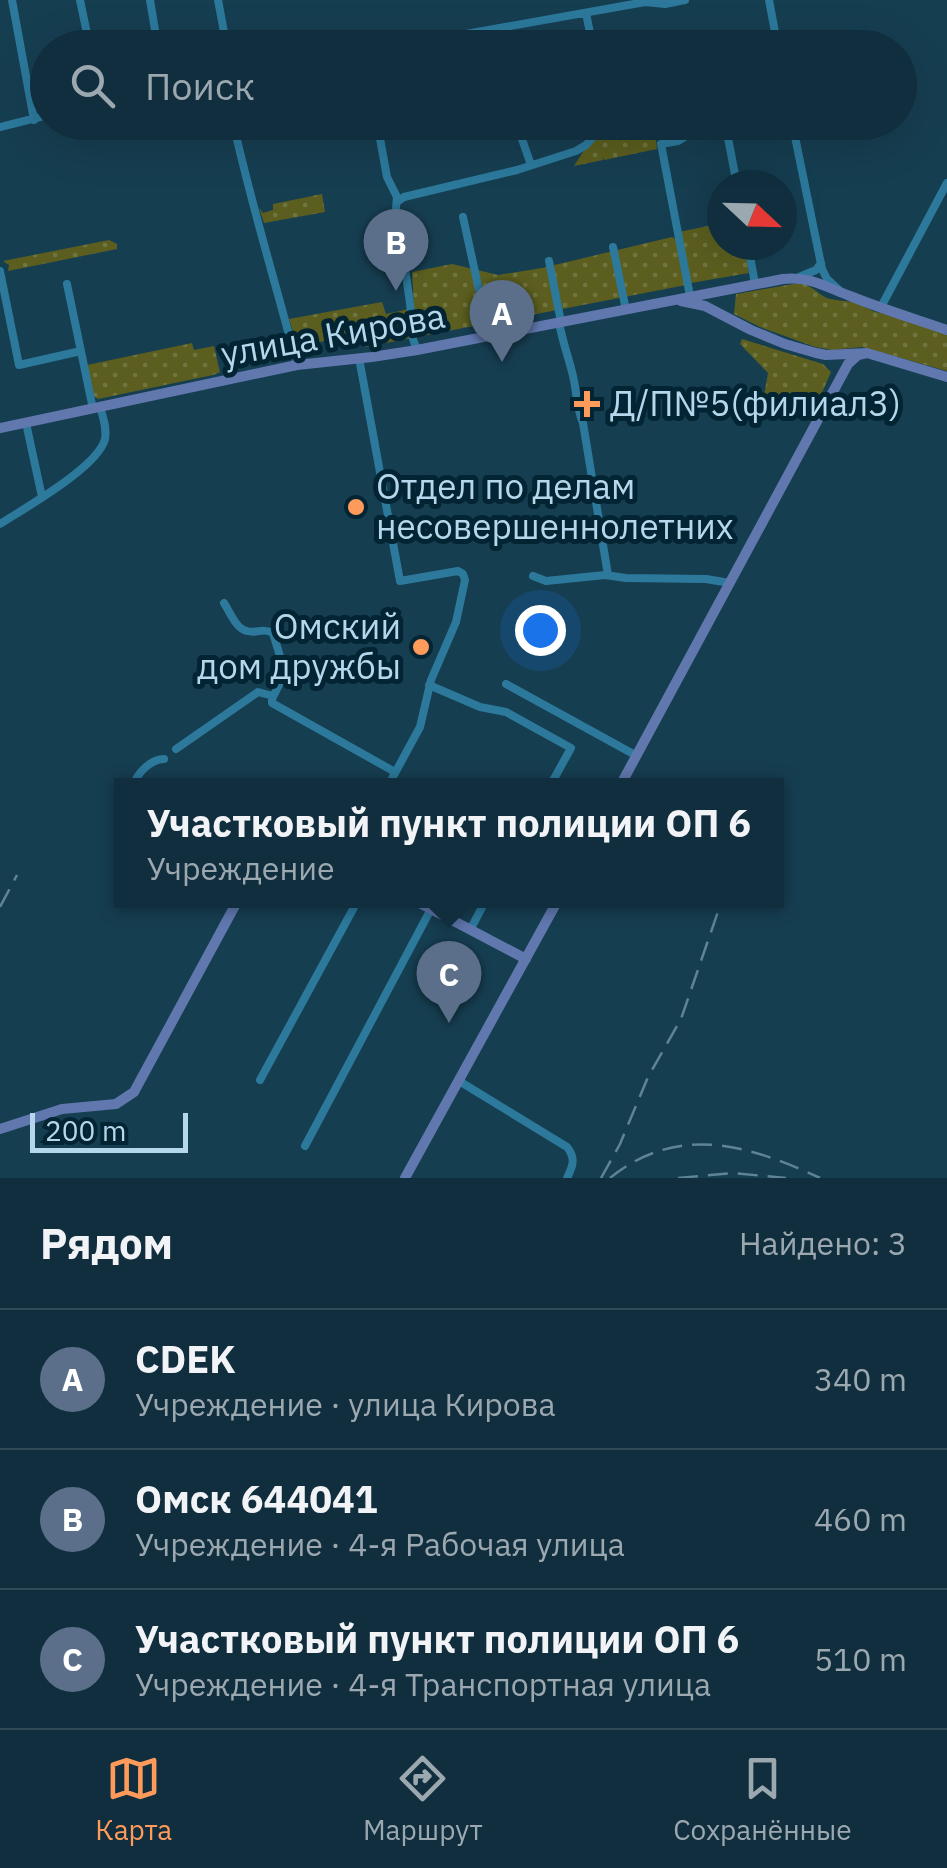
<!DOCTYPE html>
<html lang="ru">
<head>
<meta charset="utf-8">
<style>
	body { margin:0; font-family:"IBM Plex Sans",sans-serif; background:#193644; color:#f1f3f6 }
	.compass { position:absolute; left:707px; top:170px; width:90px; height:90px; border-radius:50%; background:#102e3d; box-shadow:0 10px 40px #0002; rotate:112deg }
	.scale { position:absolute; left:30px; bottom:25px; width:158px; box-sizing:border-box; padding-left:10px; border:5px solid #b4d7eb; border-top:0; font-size:28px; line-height:35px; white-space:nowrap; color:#b4d7eb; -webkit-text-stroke:8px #032432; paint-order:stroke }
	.you { position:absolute; left:540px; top:630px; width:35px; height:35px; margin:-25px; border:8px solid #fff; border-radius:50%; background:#1a73e8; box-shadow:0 0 0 15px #1a73e833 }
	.badge { display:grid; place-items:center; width:65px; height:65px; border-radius:50%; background:#ff9b5a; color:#fff; font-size:32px; font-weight:700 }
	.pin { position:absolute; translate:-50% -82px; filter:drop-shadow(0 2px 5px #0008) }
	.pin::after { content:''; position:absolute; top:52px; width:35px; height:30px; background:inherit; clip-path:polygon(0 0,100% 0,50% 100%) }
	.popup { position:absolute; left:114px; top:778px; width:670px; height:130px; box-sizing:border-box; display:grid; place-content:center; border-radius:0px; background:#102e3d; filter:drop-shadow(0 2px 8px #0005); font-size:32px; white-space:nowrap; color:#9ca8b0 }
	.popup b { font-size:38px; color:#f1f3f6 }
	.popup::after { content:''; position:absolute; left:50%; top:100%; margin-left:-20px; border:20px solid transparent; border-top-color:#102e3d }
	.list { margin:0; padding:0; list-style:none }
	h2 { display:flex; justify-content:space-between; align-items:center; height:130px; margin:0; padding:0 40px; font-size:42px }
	h2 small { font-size:32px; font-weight:400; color:#9ca8b0 }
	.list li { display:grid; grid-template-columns:65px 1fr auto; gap:30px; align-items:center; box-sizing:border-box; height:140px; padding:0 40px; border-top:2px solid #304a57 }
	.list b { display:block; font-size:38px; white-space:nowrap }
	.list p { margin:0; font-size:32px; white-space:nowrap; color:#9ca8b0 }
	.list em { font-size:32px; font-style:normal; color:#9ca8b0 }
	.icon { flex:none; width:55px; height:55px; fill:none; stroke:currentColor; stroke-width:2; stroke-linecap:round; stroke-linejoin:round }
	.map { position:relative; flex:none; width:947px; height:1178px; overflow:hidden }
	.search { position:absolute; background:#102e3d; box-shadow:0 10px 40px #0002; left:30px; right:30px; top:30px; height:110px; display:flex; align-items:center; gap:25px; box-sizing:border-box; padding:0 35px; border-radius:55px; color:#9ca8b0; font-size:38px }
	.sheet { height:550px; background:#102e3d }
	nav { display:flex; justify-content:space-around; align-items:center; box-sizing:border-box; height:140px; border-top:2px solid #304a57; background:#102e3d; font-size:28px; color:#9ca8b0 }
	nav a { display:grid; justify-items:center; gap:5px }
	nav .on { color:#ff9b5a }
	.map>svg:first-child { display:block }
</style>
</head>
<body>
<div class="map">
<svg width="947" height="1178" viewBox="0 0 947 1178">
	<defs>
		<pattern id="grass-dots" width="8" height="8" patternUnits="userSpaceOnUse" patternTransform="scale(2.5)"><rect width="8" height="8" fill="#5b5e1e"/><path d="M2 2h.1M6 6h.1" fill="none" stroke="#70743f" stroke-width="1.8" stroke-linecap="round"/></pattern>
	</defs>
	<rect width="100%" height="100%" fill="#163e51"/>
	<!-- grass -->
	<path fill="url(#grass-dots)" d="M618,128L652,135L656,140L657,149L604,160V157L603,160L574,166C583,152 591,137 606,129V132L607,130Z
		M322,194L325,212L264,223L259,208L263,213L273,210V204Z
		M722,223V245H745L749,273L691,283L679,232Z
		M672,237L676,239L686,285L365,347C348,330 319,343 298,348L289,319L382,302L386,314L414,308L412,272L452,264L498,275L542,268Z
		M109,240L117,244V249L8,271L9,265L3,261Z
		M799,283C814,286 816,293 827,298C836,301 843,300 852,302C863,304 870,312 881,313L947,334V371L862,347L832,350L815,347L760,327L734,314L736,294Z
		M742,339L823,364L831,372L810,420L764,396L768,373L740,344Z
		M192,343L194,350L214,346L220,372L213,375L98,399L94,396L87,365Z"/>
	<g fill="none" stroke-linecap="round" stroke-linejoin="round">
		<!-- minor -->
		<path stroke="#2c799c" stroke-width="8" d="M12,0L34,120
			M80,0L90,48
			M150,0L158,48
			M218,0L227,48
			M769,0L778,48
			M586,13L593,48
			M388,48L645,2L665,4L685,0
			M233,122C251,204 276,284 297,365
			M377,122L387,177L397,197L396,208L410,303L413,339L417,350
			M516,122L531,165
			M725,122L737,185
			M746,122L752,124L776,122
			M792,122L822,269L827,279L838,289
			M0,127L48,115
			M397,202L404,197L517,170L576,151L586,145L606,122
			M463,217L489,336
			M748,245L755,284
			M613,247L626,310
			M549,261L561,322
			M0,271L19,365L81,351
			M799,277L816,270L821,263
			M67,284L93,409
			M690,296L661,144L678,141L704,125L721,122
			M881,307L947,183
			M559,322C562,340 568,356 572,372C577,390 576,407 583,423L608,575
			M359,358L400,581L458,571L463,574L465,580L456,622L431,680L420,727L388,786
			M26,423L42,497
			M0,524C25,508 98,467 105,439C107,428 103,417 100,407
			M533,576L546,581L605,575L626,578L706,579L730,583
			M224,603C230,612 236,629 247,631C258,634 261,627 273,633L285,673L272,699V703L395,772
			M506,684L637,756
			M429,685L480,707L506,712L571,748L550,786
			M176,749L258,692L273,696
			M133,786C137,773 151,759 164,759
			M470,930L486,900
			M260,1080L358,900
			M459,1081L567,1147C576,1158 573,1166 567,1178
			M305,1146L431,909"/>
		<!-- major -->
		<path stroke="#6178af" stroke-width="10" d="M681,301L705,306L751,330L785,344L816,353L826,355L867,353L947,377
			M0,428L297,365L372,357L417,350L783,279C809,276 826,287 850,296C882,309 915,319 947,330
			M620,786L848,364L858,355L867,353
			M414,900L526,959
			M0,1129L62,1109L116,1104L134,1092L238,900
			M405,1178L558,900"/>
		<!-- rail -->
		<path stroke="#5e8497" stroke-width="2.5" stroke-dasharray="20 10" stroke-linecap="butt" d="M776,812L782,798
			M0,907L17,875
			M601,1178L620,1144L648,1077L681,1019L722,900
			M610,1178C678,1123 749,1145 820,1178
			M678,1178L732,1173L786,1178"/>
	</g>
	<!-- markers -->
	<g fill="#ff9b5a" stroke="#032432" stroke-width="4">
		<path d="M582 389h10v10h10v10h-10v10h-10v-10h-10v-10h10z"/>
		<circle cx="356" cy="507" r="10"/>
		<circle cx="421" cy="647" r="10"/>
	</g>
	<g text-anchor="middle" stroke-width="10" stroke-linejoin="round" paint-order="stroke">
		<!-- street labels -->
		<g font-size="35" fill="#b4d7eb" stroke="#032432">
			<text transform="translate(333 335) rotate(-10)" y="12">улица Кирова</text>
		</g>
		<!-- poi labels -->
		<g font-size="35" fill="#b4d7eb" stroke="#032432" text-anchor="start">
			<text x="610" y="416">Д/П№5(филиал3)</text>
			<text x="376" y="499">Отдел по делам<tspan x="376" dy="40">несовершеннолетних</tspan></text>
			<text x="401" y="639" text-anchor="end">Омский<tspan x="401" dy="40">дом дружбы</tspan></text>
		</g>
	</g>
</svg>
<svg class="compass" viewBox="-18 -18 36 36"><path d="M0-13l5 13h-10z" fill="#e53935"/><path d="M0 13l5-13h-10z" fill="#9ca8b0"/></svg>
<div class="scale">200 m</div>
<div class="you"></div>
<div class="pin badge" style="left:502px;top:362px;background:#5c6f8a">A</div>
<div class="pin badge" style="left:396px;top:291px;background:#5c6f8a">B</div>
<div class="pin badge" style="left:449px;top:1023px;background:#5c6f8a">C</div>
<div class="popup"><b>Участковый пункт полиции ОП 6</b>Учреждение</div>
<div class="search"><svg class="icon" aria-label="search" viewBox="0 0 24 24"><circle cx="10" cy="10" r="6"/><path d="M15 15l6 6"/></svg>Поиск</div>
</div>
<section class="sheet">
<h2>Рядом<small>Найдено: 3</small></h2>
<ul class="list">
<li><span class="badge" style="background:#5c6f8a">A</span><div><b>CDEK</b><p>Учреждение · улица Кирова</p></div><em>340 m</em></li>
<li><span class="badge" style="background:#5c6f8a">B</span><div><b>Омск 644041</b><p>Учреждение · 4-я Рабочая улица</p></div><em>460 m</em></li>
<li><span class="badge" style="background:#5c6f8a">C</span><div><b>Участковый пункт полиции ОП 6</b><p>Учреждение · 4-я Транспортная улица</p></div><em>510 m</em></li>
</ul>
</section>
<nav>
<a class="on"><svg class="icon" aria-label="map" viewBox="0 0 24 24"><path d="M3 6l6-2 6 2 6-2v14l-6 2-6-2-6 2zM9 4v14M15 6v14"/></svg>Карта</a>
<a><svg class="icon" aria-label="directions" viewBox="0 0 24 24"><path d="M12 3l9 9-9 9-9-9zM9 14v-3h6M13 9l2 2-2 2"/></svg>Маршрут</a>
<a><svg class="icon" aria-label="saved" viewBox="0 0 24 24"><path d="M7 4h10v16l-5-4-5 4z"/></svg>Сохранённые</a>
</nav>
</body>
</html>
